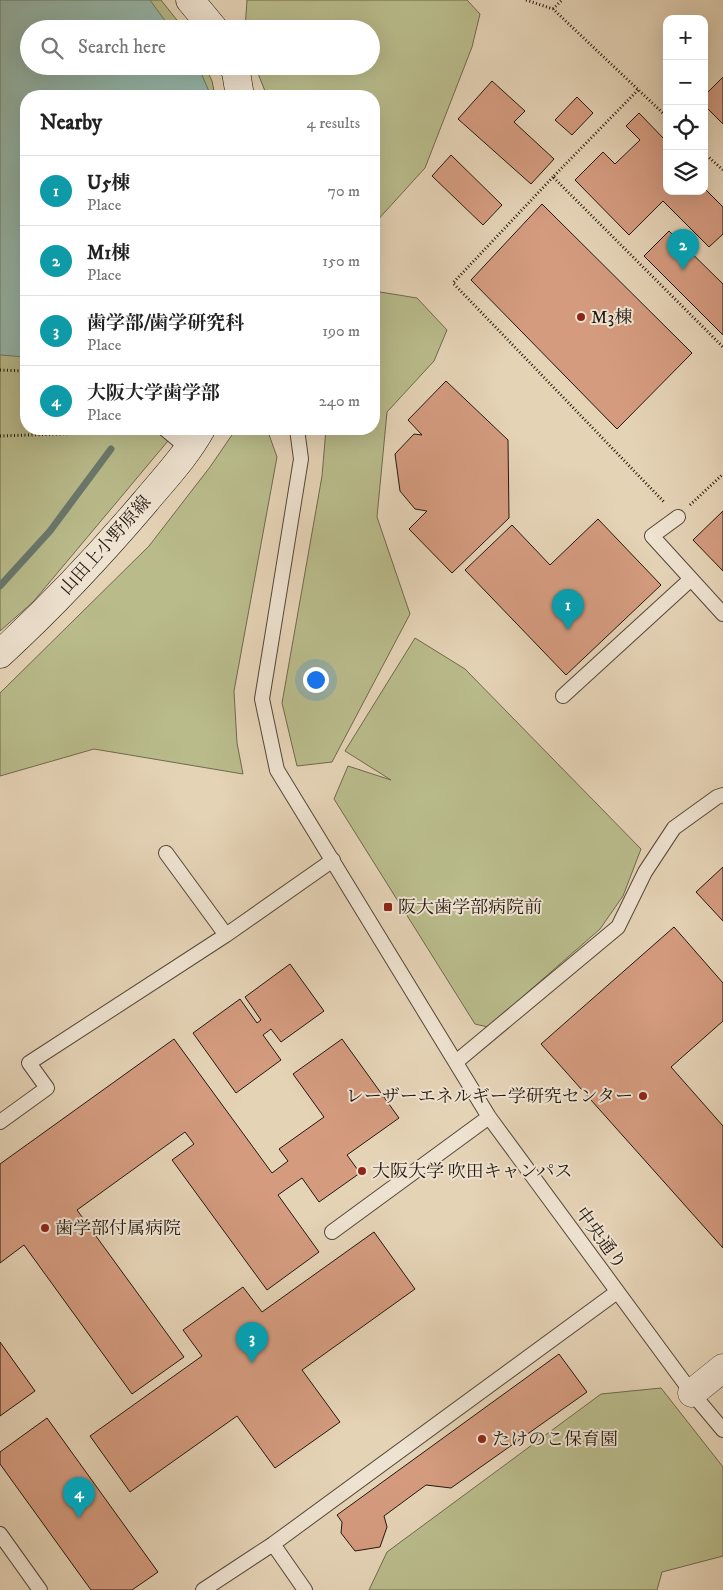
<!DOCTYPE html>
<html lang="en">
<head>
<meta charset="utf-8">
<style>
	body { margin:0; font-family:"IM FELL DW Pica","Noto Serif JP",serif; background:#f2f2f2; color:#222 }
	.controls { position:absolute; right:15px; top:15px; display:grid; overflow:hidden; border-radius:10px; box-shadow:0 5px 20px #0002 }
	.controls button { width:45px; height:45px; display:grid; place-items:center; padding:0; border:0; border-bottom:1px solid #e0e0e0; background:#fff; color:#222; font:25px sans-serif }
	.you { position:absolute; left:315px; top:679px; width:18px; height:18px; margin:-12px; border:4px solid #fff; border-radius:50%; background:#1a73e8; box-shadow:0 0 0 8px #1a73e833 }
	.badge { display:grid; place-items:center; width:32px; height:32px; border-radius:50%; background:#8f2418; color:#fff; font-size:16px; font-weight:700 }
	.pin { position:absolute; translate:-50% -41px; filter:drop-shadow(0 1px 2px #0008) }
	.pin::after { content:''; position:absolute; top:26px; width:18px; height:15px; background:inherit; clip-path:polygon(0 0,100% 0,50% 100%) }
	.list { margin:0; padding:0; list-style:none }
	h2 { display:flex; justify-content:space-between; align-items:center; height:65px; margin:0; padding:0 20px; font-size:21px }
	h2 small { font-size:16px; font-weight:400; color:#767676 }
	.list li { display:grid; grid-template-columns:32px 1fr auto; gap:15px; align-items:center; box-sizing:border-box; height:70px; padding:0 20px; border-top:1px solid #e0e0e0 }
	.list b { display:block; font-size:19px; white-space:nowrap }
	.list p { margin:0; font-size:16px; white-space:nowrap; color:#767676 }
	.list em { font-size:16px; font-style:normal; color:#767676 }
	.icon { flex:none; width:28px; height:28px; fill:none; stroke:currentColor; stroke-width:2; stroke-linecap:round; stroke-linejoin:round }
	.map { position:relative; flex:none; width:723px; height:1590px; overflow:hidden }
	.search { position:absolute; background:#fff; box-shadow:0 5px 20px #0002; left:20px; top:20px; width:360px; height:55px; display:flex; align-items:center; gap:12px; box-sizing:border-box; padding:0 18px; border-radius:28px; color:#767676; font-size:19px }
	.panel { position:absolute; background:#fff; box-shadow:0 5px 20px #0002; left:20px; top:90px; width:360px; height:345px; border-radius:20px }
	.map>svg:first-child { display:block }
</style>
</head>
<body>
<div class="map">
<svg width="723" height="1590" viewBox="0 0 723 1590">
	<rect width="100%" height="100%" fill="#e5d3b6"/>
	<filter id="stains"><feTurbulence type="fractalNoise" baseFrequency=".004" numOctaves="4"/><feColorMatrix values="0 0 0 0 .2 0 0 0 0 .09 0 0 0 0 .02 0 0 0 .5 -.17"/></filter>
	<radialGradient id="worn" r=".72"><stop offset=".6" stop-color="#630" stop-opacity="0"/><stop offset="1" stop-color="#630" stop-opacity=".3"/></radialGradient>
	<!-- green -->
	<path fill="#b9bb8b" stroke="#6e6a4d" d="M0,0H161L184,29H29V66H205L212,81L215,96H26V429H178L33,602L0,631Z
		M247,0H467L480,14L472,47L425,168L374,224V96H267L255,66H371V29H245Z
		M374,291L417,298L447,330L434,361L387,412L377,517L410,614L332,762L297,766L282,703L322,476L326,429H374Z
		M236,429H267L277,457L234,691L237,743L243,774L94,749L0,776V693L149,546L210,467Z
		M415,638L465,669L641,849L623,896L600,929L488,1027L475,1024L334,799L348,766L391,780L345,751Z
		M661,1388L723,1467V1556L662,1572L657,1590H369L387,1552L601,1394Z"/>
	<!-- water -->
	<path fill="#96b8ab" stroke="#68786d" d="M0,0H150L171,29H29V66H198L211,96H26V357L0,355Z"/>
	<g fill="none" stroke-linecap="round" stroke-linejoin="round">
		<!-- stream -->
		<path stroke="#68786d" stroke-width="7" d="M0,586L50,531L111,449"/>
	</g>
	<!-- building -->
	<path fill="#d49b7f" stroke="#24180f" d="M723,77V124L704,105V96Z
		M492,81L525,111L514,122L554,159L531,184L458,119Z
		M577,97L593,113L572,135L555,120Z
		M639,113L667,142V191H704V188L723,207V234L709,247L663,201L629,235L575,180L603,152L615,164L640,140L626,126Z
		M451,155L502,205L483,225L432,176Z
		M542,204L692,353L617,429L471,280Z
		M669,231L723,284V335L644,256Z
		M446,381L508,440L509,518L452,573L409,529L427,511L415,509L400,491L395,454L414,434L422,435L408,420Z
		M723,511V571L693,540Z
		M598,519L661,585L566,675L465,570L512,525L550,565Z
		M723,867V921L696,892Z
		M674,927L723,983V1021L671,1067L723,1126V1248L541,1044Z
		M290,964L324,1011L281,1042L271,1029L263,1035L281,1060L236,1093L193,1033L240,999L257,1023L261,1020L245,997Z
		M174,1039L272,1173L288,1161L279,1149L324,1117L293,1074L342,1039L399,1118L347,1155L360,1173L319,1202L302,1178L278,1195L319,1252L267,1290L172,1160L194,1144L185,1132L77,1210L184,1357L132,1394L24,1245L0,1263V1164Z
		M374,1232L415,1289L302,1370L340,1422L275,1468L237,1416L130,1492L90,1436L202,1356L183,1330L243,1287L262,1312Z
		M0,1342L35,1391L0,1416Z
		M559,1354L587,1392L451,1488L426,1485L384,1516L387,1527L380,1547L355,1551L341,1533L342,1522L337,1515Z
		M47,1418L158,1572L132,1590H91L0,1464V1452Z"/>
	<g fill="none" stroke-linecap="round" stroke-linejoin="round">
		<defs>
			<path id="lane" d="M165,429L189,449
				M297,429L301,459L262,699L277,770L489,1117L692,1393L723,1430
				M678,517L652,536L723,614
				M563,696L691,579
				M166,853L226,935L333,860
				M456,1062L618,927L645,872L674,828L717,797L723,795
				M0,1122L47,1088L29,1063L226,935
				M332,1232L489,1117
				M0,1534L40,1590
				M273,1544L305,1590
				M203,1590L273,1544L617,1292"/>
			<path id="street" d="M692,1393L723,1368"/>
			<path id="secondary" d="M190,0L214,29
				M233,66L236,72L240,96
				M0,654C52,606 100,555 145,502C165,478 186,456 201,429"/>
		</defs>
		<!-- lane casing -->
		<use href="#lane" stroke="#544739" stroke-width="16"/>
		<!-- street casing -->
		<use href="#street" stroke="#544739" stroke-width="29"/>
		<!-- secondary casing -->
		<use href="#secondary" stroke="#24180f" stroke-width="29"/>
		<!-- path -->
		<path stroke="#24180f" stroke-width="3" stroke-dasharray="1 2.5" stroke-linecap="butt" d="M526,0L553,9L667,117
			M553,9L562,0
			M638,90L553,177L723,347
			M704,153L723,170
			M553,177L453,283L665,503
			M0,370L26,371
			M0,436L87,433L99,429
			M690,505L723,474"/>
		<!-- lane -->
		<use href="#lane" stroke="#eee2d0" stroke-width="14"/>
		<!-- street -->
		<use href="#street" stroke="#eee2d0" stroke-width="28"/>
		<!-- secondary -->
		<use href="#secondary" stroke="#eee2d0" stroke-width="28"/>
	</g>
	<!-- markers -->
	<g fill="#8f2418" stroke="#eee2d0" stroke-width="2">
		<circle cx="581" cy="317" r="5"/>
		<rect x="383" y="902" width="10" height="10" rx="2.5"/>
		<circle cx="643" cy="1096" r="5"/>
		<circle cx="362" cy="1171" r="5"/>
		<circle cx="45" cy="1228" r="5"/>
		<circle cx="482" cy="1439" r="5"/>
	</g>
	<g text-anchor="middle" stroke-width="4" stroke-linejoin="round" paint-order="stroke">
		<!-- poi labels -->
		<g font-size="18" fill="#24180f" stroke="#eee2d0" text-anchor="start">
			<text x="591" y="323">M3棟</text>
			<text x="398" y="913">阪大歯学部病院前</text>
			<text x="633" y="1102" text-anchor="end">レーザーエネルギー学研究センター</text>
			<text x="372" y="1177">大阪大学 吹田キャンパス</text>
			<text x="55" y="1234">歯学部付属病院</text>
			<text x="492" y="1445">たけのこ保育園</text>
		</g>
		<!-- street labels -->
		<g font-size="18" fill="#24180f" stroke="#eee2d0">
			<text transform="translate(105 545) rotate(-48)" y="6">山田上小野原線</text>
			<text transform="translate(601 1238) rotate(54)" y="6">中央通り</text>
		</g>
	</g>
	<rect width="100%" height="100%" filter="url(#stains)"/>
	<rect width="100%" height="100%" fill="url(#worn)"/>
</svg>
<div class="controls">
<button>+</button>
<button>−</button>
<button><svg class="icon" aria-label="locate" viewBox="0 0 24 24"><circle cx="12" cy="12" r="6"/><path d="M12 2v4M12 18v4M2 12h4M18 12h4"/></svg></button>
<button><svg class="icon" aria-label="layers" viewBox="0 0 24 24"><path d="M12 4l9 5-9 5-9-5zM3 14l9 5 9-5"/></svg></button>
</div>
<div class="you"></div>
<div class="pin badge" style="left:568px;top:630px;background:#0f9aa8">1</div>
<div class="pin badge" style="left:683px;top:270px;background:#0f9aa8">2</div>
<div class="pin badge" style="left:252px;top:1363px;background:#0f9aa8">3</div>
<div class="pin badge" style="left:79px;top:1518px;background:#0f9aa8">4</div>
<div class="search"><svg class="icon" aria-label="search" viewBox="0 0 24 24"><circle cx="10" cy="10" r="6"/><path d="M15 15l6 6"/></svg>Search here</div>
<section class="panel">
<h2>Nearby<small>4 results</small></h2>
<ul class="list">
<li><span class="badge" style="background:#0f9aa8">1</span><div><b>U5棟</b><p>Place</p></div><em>70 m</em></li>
<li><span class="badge" style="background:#0f9aa8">2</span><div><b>M1棟</b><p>Place</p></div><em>150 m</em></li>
<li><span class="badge" style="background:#0f9aa8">3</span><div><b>歯学部/歯学研究科</b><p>Place</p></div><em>190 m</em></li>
<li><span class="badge" style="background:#0f9aa8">4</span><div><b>大阪大学歯学部</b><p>Place</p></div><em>240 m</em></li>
</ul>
</section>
</div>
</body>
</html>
